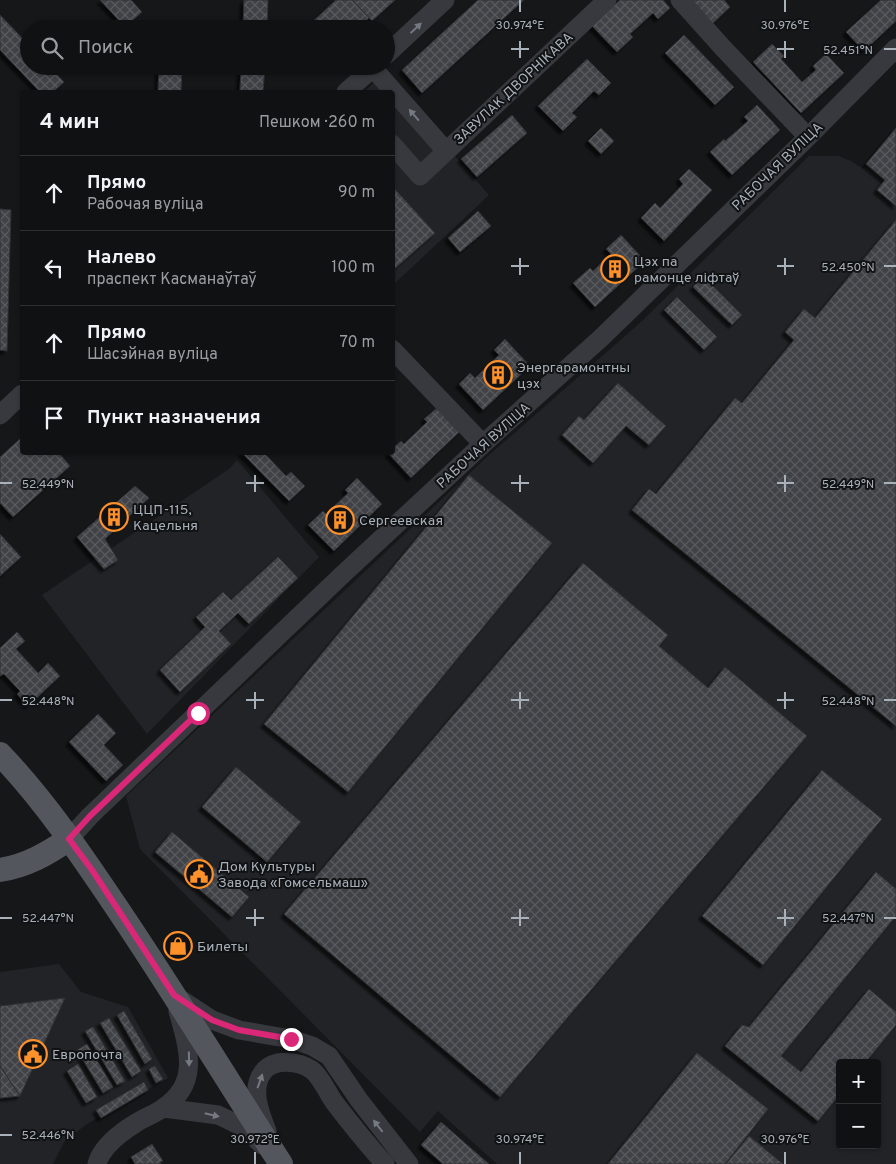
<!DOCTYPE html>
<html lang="ru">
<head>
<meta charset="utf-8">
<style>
	body { margin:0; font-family:Overpass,sans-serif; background:#1e1f21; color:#f1f3f6 }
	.controls { position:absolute; right:15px; bottom:15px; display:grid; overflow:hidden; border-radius:5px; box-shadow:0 1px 4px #0004 }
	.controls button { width:45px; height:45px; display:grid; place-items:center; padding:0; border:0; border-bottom:1px solid #303133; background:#101113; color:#f1f3f6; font:25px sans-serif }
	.stop { position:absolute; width:15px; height:15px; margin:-11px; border:4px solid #db2777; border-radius:50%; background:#fff }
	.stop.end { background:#db2777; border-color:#fff; box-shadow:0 1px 5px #0008 }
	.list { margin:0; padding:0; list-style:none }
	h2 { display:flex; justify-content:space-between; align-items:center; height:65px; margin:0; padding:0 20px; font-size:21px }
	h2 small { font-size:16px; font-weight:400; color:#9c9da0 }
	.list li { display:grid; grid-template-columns:32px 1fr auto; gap:15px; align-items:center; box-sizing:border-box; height:75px; padding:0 20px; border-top:1px solid #303133 }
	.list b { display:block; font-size:19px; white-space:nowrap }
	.list p { margin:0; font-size:16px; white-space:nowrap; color:#9c9da0 }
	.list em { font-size:16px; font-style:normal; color:#9c9da0 }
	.icon { flex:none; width:28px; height:28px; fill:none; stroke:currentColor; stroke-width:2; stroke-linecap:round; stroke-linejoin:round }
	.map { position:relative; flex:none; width:896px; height:1164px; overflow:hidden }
	.search { position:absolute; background:#101113; box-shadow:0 1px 4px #0004; left:20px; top:20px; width:375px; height:55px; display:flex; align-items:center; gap:12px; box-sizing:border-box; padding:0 18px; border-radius:28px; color:#9c9da0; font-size:19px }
	.panel { position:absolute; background:#101113; box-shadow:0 1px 4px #0004; left:20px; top:90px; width:375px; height:365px; border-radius:5px }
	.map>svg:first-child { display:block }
</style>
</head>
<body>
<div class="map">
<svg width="896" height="1164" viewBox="0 0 896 1164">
	<defs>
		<pattern id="building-cross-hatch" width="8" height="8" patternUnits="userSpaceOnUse" patternTransform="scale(1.25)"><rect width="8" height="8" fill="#404246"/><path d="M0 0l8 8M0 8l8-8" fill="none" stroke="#595b5f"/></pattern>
		<filter id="shadow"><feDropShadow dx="-3.5" dy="3.5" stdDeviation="1" flood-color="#0009"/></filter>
	</defs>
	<rect width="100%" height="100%" fill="#161719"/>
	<!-- built -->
	<path fill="#222326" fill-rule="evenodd" d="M383,74L489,195L393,285L392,92H364Z
		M896,128V1164H497L438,1111L420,1132L140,849L126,796L489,455L641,322L809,156H838L851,161L863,169ZM840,1063H877V1145H840Z
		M237,460L319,557L147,734L42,595L229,469Z
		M59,964L81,992L128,1007L168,1078L87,1124L64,1142L53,1164H0V972Z"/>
	<!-- building -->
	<path fill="url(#building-cross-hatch)" stroke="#303135" filter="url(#shadow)" d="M100,0H131L142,12L125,27Z
		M244,0H268L267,29H243Z
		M336,0H352L369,18L357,29H313L309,25Z
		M352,0H395L372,21Z
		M478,0H524L422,93L402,70Z
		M620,0H663L670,8L658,19L653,13L630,34L633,37L617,52L592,26Z
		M686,0H724L730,7L710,26Z
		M881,0H896V21L864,51L846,32Z
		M0,15L29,45V66H49L64,82L53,92H40L0,50Z
		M684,35L734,87L715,105L665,53Z
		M772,44L784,56L781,59L802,82L816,70L813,66L826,54L844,73L801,113L753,62Z
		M587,59L611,83L599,95L594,91L572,113L577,117L563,131L538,106Z
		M159,66H182L181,92H158Z
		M241,66H265L263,92H240Z
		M757,105L780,130L732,175L710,152L724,139L725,141L748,121L744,117Z
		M512,115L527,133L477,177L461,159Z
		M601,128L614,141L601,154L588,141Z
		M896,128V206L877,190L885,180L866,164Z
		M689,169L712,190L664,241L641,218L655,203L660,208L683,184L679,179Z
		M392,186L435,233L392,271Z
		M0,209L11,210L7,351L0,350Z
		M478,211L491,226L460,252L448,238Z
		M896,220V726L632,510L649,489L656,494L735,398L742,403L794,340L785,332L804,309L815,318Z
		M621,235L645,261L595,307L573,283L590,268L593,271L611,254L606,249Z
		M703,276L742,315L732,325L693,287Z
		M677,297L717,337L704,350L664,310Z
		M505,339L530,366L483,410L459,384L470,373L475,378L499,355L494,350Z
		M618,383L666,426L649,445L626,426L593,463L562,435L579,416L584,420Z
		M437,408L459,432L411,478L388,453L392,452V449L401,441L404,444L427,422L424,419Z
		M22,437V452H58L70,466L13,517L0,503V457Z
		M241,452H266L265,454L286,476L291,472L305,486L289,501Z
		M469,475L552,543L348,792L264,724Z
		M357,478L382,504L334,551L308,525L323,511L326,514L348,493L345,490Z
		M135,486L149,498L105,539L118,560L104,569L77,537Z
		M0,534L21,557L0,576Z
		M278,557L298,578L249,624L238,613L219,631L231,644L180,692L160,670L205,627L196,617L223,592L231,600Z
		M583,563L668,635L659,646L708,688L725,667L807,736L500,1097L284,914Z
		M17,632L25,641L16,649L38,673L48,663L60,676L28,706L17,694L20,691L4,674L0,676V648Z
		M98,714L116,733L104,745L123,765L106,781L69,742Z
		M236,767L301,822L267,862L202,807Z
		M822,770L882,819L763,965L702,916Z
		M172,832L249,897L232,917L155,852Z
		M876,872L896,889V916L781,1056L801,1072L869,989L896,1012V1025L865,1063H840V1094L818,1121L725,1046L742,1025L749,1027Z
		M65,998L20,1096L0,1066V1006Z
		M124,1011L152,1059L145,1064L117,1015Z
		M109,1018L141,1071L132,1077L100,1023Z
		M93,1027L125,1081L117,1085L85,1031Z
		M87,1044L113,1087L103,1093L77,1050Z
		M697,1053L768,1109L725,1164H608Z
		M78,1064L97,1097L86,1103L67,1071Z
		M0,1066L20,1096L0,1098Z
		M155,1066L163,1079L156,1083L149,1069Z
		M144,1082L148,1090L101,1118L96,1110Z
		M441,1122L489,1164H443L421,1145Z
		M749,1136L783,1164H726Z
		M152,1144L163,1161L160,1162L161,1164H135L131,1157Z"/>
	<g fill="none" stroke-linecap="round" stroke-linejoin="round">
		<!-- minor -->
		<path stroke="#37393e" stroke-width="19" d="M680,0L723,48L808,137
			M386,55L445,0
			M373,68L446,151
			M346,92L375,66
			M392,144L420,176L607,0
			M392,349L483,444
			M0,415L22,394
			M69,839L90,816L341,576L483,444L601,338L808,137L896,48
			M177,997L212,1020L239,1030L291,1039L312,1046L329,1056L359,1100L409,1164
			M164,1108L218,1115L245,1128L262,1145
			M267,1131C260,1113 250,1089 263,1072C274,1058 299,1061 312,1070C321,1077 327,1092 334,1102C350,1123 367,1144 385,1164
			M97,1164C100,1152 110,1142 120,1134C125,1130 131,1126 136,1123C145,1117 155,1114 163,1108C201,1083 188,1048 178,1011"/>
		<!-- major -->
		<path stroke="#53575d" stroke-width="24" d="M0,754C46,802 84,859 121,914C176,996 228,1081 281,1164
			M0,870C26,866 47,854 69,839"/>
	</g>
	<!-- one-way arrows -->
	<defs><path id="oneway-solid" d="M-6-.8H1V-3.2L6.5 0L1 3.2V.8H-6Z" transform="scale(1.25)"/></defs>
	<g fill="#757a82">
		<use href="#oneway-solid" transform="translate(416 28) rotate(-43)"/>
		<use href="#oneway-solid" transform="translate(414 115) rotate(-131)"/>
		<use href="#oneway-solid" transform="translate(189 1059) rotate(89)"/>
		<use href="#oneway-solid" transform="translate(260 1081) rotate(-70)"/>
		<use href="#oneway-solid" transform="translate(212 1115) rotate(13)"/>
		<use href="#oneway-solid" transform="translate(378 1126) rotate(-128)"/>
	</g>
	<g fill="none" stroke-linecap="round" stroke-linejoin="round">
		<!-- route -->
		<path stroke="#db2777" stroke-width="6" d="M198,713L90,816L69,839L92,870L174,995L212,1020L239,1030L291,1039"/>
	</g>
	<!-- ticks -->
	<path fill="none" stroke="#a8b0ba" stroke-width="2" d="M520,0V12M785,0V12M520,41V58M785,41V58M511,49H529M777,49H794M884,49H896M520,258V275M785,258V275M511,266H529M777,266H794M884,266H896M255,475V492M520,475V492M785,475V492M0,483H12M246,483H264M511,483H529M777,483H794M884,483H896M255,692V709M520,692V709M785,692V709M0,700H12M246,700H264M511,700H529M777,700H794M884,700H896M255,909V926M520,909V926M785,909V926M0,918H12M246,918H264M511,918H529M777,918H794M884,918H896M0,1135H12M255,1152V1164M520,1152V1164M785,1152V1164"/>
	<!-- icons -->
	<defs>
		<symbol id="building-ring" viewBox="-11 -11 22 22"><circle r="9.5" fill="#111214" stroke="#fe9129" stroke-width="1.5"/><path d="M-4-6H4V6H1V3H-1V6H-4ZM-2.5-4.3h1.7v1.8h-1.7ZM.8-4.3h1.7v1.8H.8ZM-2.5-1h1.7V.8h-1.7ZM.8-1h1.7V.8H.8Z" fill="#fe9129"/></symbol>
		<symbol id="civic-ring" viewBox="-11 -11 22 22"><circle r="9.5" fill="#111214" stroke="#fe9129" stroke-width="1.5"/><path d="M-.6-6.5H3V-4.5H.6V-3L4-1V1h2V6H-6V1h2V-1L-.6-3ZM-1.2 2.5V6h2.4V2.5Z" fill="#fe9129"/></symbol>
		<symbol id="shop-ring" viewBox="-11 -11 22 22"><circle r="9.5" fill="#111214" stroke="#fe9129" stroke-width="1.5"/><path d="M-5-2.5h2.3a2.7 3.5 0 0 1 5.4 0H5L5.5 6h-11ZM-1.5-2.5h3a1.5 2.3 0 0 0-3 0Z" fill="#fe9129"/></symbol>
	</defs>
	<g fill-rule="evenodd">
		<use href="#building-ring" x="599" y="253" width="32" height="32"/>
		<use href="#building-ring" x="482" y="359" width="32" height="32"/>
		<use href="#building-ring" x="98" y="501" width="32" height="32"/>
		<use href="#building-ring" x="324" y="504" width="32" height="32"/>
		<use href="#civic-ring" x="183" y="858" width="32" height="32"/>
		<use href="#shop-ring" x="162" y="930" width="32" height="32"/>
		<use href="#civic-ring" x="17" y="1038" width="32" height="32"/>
	</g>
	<g text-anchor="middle" stroke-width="4" stroke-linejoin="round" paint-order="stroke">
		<!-- street labels -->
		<g font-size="14" fill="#a8b0ba" stroke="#111214">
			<text transform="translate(513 88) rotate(-43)" y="5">ЗАВУЛАК ДВОРНІКАВА</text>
			<text transform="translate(777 166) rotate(-44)" y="5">РАБОЧАЯ ВУЛІЦА</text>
			<text transform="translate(483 445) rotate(-42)" y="5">РАБОЧАЯ ВУЛІЦА</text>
		</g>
		<!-- poi labels -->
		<g font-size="14" fill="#a8b0ba" stroke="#111214" text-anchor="start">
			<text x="634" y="266">Цэх па<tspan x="634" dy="16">рамонце ліфтаў</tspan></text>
			<text x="517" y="372">Энергарамонтны<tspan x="517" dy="16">цэх</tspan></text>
			<text x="133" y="514">ЦЦП-115,<tspan x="133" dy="16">Кацельня</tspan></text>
			<text x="359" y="525">Сергеевская</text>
			<text x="218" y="871">Дом Культуры<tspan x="218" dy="16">Завода «Гомсельмаш»</tspan></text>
			<text x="197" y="951">Билеты</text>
			<text x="52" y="1059">Европочта</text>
		</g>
	</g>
	<g font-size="12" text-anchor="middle" fill="#a8b0ba" stroke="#111214" stroke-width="4" stroke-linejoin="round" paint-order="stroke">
		<text x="520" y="29">30.974°E</text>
		<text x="785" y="29">30.976°E</text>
		<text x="848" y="54">52.451°N</text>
		<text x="848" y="271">52.450°N</text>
		<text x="48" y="488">52.449°N</text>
		<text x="848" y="488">52.449°N</text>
		<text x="48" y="705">52.448°N</text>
		<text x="848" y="705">52.448°N</text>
		<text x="48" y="922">52.447°N</text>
		<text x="848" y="922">52.447°N</text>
		<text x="48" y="1139">52.446°N</text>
		<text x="255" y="1143">30.972°E</text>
		<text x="520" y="1143">30.974°E</text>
		<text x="785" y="1143">30.976°E</text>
	</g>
</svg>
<div class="controls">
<button>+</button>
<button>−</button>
</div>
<div class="stop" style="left:198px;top:713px"></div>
<div class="stop end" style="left:291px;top:1039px"></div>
<div class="search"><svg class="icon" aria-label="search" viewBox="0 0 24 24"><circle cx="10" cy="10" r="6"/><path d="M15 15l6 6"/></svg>Поиск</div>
<section class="panel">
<h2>4 мин<small>Пешком · 260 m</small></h2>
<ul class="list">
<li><svg class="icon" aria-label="ahead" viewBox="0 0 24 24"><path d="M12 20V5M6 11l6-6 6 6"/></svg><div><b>Прямо</b><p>Рабочая вуліца</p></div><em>90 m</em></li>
<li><svg class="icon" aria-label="left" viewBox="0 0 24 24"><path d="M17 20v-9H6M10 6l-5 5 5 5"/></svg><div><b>Налево</b><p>праспект Касманаўтаў</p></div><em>100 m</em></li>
<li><svg class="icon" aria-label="ahead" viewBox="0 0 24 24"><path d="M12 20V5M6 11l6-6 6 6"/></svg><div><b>Прямо</b><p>Шасэйная вуліца</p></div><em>70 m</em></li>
<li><svg class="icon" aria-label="arrive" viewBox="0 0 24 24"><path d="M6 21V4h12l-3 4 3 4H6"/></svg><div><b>Пункт назначения</b></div></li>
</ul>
</section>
</div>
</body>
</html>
